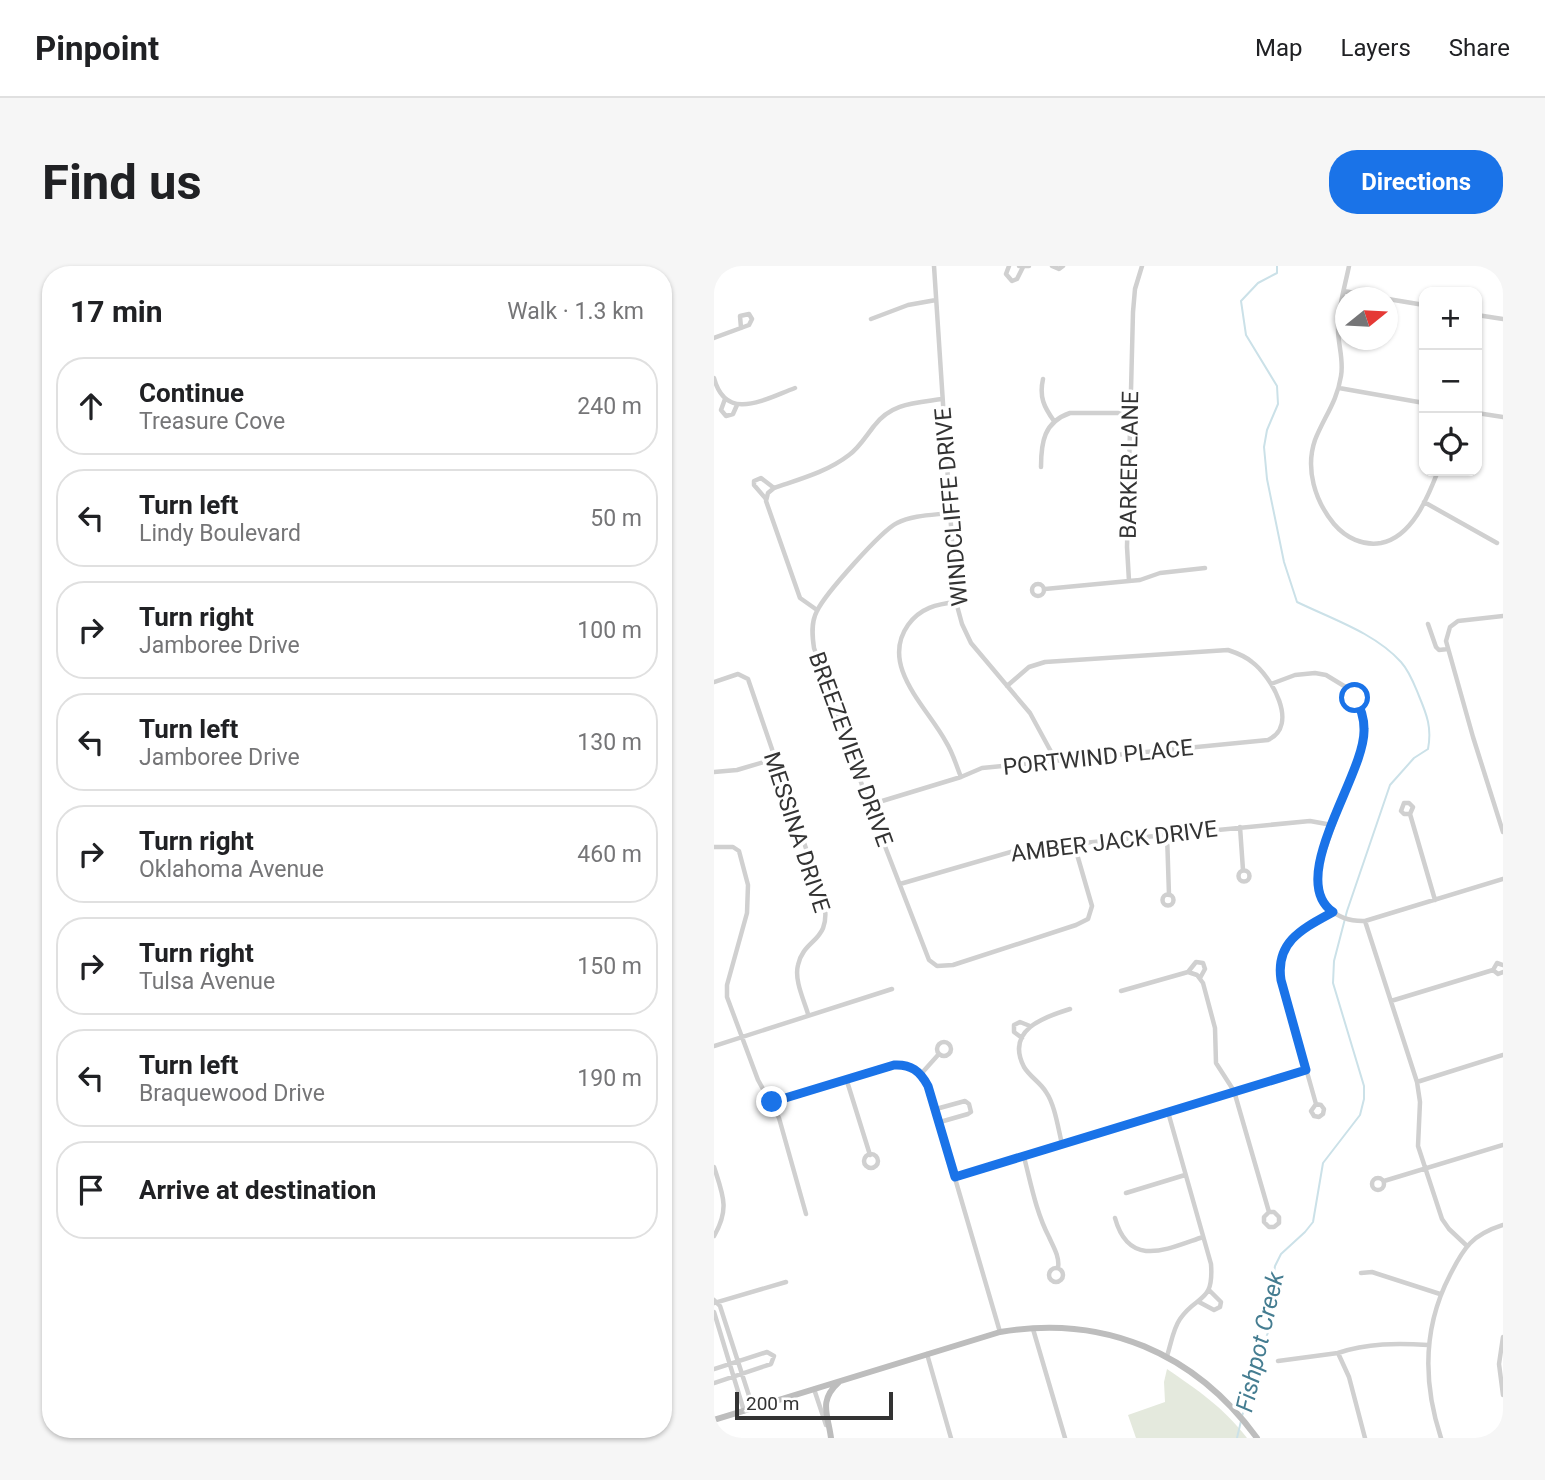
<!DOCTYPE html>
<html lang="en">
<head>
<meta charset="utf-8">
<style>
	body { margin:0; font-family:Roboto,sans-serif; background:#f6f6f6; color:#202124 }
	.controls { position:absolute; right:21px; top:21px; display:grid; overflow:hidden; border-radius:14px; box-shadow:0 2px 5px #0004 }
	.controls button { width:63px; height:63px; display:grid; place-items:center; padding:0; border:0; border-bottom:2px solid #e0e0e0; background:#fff; color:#202124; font:35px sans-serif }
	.compass { position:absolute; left:621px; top:21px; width:63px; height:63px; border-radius:50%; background:#fff; box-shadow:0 2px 5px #0004; rotate:72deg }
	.scale { position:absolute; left:21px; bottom:18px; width:158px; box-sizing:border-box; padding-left:7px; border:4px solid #333; border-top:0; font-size:19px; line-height:24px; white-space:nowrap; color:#333; -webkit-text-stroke:5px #fff; paint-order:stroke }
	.stop { position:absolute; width:21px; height:21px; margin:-16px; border:5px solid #1a73e8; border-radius:50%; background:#fff }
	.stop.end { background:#1a73e8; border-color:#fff; box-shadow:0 2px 7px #0008 }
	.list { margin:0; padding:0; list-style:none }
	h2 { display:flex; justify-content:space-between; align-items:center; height:91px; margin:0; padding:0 28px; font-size:30px }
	h2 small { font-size:23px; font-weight:400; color:#757577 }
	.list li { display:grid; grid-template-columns:46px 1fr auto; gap:21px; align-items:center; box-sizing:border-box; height:98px; margin:0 14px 14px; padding:0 14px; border:2px solid #e0e0e0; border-radius:28px }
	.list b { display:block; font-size:26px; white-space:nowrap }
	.list p { margin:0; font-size:23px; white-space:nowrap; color:#757577 }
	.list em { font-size:23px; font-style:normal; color:#757577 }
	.icon { flex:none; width:38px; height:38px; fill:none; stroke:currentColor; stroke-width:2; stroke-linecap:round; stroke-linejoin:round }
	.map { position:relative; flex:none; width:789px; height:1172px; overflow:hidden; border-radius:28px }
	header { display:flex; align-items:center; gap:42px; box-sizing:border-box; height:98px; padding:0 35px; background:#fff; border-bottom:2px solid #e0e0e0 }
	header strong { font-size:33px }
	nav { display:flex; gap:38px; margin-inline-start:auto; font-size:24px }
	.intro { display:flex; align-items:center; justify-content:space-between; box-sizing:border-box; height:168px; padding:0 42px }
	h1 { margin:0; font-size:49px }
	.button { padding:18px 32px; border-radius:28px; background:#1a73e8; color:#fff; font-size:24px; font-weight:700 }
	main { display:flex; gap:42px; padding:0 42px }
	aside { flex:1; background:#fff; border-radius:28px; box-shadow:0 2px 5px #0004 }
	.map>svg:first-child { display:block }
</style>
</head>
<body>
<header>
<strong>Pinpoint</strong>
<nav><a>Map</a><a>Layers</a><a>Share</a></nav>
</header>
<div class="intro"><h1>Find us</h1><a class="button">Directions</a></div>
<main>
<aside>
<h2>17 min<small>Walk · 1.3 km</small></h2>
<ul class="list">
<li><svg class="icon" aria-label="ahead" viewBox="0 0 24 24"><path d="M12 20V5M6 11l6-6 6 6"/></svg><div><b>Continue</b><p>Treasure Cove</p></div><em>240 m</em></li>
<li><svg class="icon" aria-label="left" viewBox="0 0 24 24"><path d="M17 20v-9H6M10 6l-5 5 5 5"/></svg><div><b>Turn left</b><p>Lindy Boulevard</p></div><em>50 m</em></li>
<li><svg class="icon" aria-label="right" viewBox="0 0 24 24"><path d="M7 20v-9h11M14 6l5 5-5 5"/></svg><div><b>Turn right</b><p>Jamboree Drive</p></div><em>100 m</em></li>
<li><svg class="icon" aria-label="left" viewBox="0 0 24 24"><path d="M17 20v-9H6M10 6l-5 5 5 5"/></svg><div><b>Turn left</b><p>Jamboree Drive</p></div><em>130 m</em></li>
<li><svg class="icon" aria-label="right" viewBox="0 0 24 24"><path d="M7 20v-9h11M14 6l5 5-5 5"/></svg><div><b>Turn right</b><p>Oklahoma Avenue</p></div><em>460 m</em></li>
<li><svg class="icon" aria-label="right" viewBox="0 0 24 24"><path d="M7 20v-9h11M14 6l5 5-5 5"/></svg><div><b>Turn right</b><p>Tulsa Avenue</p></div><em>150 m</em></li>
<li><svg class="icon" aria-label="left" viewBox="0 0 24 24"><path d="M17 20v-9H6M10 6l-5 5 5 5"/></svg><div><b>Turn left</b><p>Braquewood Drive</p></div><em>190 m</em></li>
<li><svg class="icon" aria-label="arrive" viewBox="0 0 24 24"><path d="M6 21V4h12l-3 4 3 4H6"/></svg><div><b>Arrive at destination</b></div></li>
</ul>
</aside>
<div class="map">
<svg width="789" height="1172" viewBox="0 0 789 1172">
	<rect width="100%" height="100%" fill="#fff"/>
	<!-- green -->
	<path fill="#e4e9dd" d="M453,1103C485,1125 509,1141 533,1172H422L414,1149L451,1136L450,1116Z"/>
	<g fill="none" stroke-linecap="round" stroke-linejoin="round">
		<!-- stream -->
		<path stroke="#cbe1e8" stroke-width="2" d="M528,1150L554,1066L555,1039L561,1000L567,988L591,966L599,956L609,897L646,849L650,833V820L619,717L620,695L633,645L676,519L700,492L714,483C718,462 713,449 705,430C700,418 696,406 687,396C661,367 618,353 583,336L570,296L553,213L550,181L553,164L564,138L563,120L532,69L527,35L544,17L563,7V0
			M523,1172L527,1155"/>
		<!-- minor -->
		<path stroke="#d0d0d0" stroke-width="4.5" d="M220,0L242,336L248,358L257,377L316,447L341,493
			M295,0L292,8L298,15L303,13L309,1
			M305,0H315
			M338,0L345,3L349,0
			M635,0C631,20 624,42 624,63C624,79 630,94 627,110C623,136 610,151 601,174C591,203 601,235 620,258C632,272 649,280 667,277C698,271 714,231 724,205
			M630,25L666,32
			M674,33L710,39
			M763,49L789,53
			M157,53L194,39L222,34
			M0,72L35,59L38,53L35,48L26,50L27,62
			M0,112C12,157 51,133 81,122
			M329,113C325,131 330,141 340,155
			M625,122L710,137
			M11,133L7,144L12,150L19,148L23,139
			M763,147L789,151
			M327,201C327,176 330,156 356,147H417
			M52,233L40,219V215L47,212L60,222
			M710,236L783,277
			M236,247C219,249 198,249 183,257C167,265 111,328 103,345C97,356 98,369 100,382L155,539L215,694L223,700L239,699L362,659L374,653L378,640L360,578
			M415,315L426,314L446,307L491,302
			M318 324a6 6 0 1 1 12 0a6 6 0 1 1-12 0Z
			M331,323L415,315L413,281L419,46L421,23L428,0
			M242,336C223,338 206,342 194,359C165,400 214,442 232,476C239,487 242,499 247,511
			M103,344L86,332L52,235L54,227L60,222C86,213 113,206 135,189C145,182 152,170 160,160C177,137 201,137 228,133
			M789,350L744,355L736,361L732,375L759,471L789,566
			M714,358L722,381L725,384L734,383
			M0,416L24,408L34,413L110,635C118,677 90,671 84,699C80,714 90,734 94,748
			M557,418L581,409L601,407L612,409L635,423L648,445L650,472L603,606C599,636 622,656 651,655L789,613
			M0,506L23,504L60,493
			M155,539L247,511L268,502L554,474C586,459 557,410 538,396C531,390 523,387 514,384L331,396L315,401L293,420
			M696,548H690L687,545L690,537H695L699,541L696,548L721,634
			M526,561L529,604
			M453,568L455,629
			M0,581H19L25,585L34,619L33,647L13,719V731L44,814L65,852L92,948
			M524.5 610a5.5 5.5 0 1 1 11 0a5.5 5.5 0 1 1-11 0Z
			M186,618L307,583L596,555L618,559
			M448.5 634a5.5 5.5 0 1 1 11 0a5.5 5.5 0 1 1-11 0Z
			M651,655L703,816L706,836L704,880L728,953L735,963L752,979
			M779,704L784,708L789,706
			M474,706L483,709L489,717L501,762L502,797L520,825L555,946L550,951V956L555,961H560L565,957V951L560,946H555
			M474,706L482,696L489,697L491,703L486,712
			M407,725L474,706
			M677,735L779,704L783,697L789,699
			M308,772L300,766V759L306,756L316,760
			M223 783a7 7 0 1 1 14 0a7 7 0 1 1-14 0Z
			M0,780L178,723
			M207,808L224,789
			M132,812L156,889
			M703,816L789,789
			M58,836L180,799L199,802L207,808L214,820L286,1066
			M602,838L597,845L600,850L605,851L609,848L610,843L607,839L602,838L567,714C561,675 590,662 619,646
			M222,843L251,835L255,838L257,846L254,848L226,856
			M348,878C344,862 341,839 332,826C326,816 316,811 310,801C291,764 330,751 356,743
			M150 895a7 7 0 1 1 14 0a7 7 0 1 1-14 0Z
			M310,891C317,918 322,946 335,971C339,980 346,991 344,1002
			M0,901C9,929 16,943 0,970
			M241,911L592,804
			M658 918a6 6 0 1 1 12 0a6 6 0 1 1-12 0Z
			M670,915L789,879
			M412,927L471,909
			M401,952C415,1003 453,983 489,971
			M335 1009a7 7 0 1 1 14 0a7 7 0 1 1-14 0Z
			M647,1007L658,1006L726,1028
			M0,1034L6,1040L39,1142
			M485,1036L500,1044L506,1041L507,1036L495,1024
			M0,1037L72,1016
			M0,1046L30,1145
			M319,1063L351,1172
			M789,1071L785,1098L789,1129
			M624,1087C653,1077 684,1077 714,1079
			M213,1088L237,1172
			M453,1090C457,1078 459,1063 466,1053C483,1028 500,1038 497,998L454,846
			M564,1095L624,1087L635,1111L651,1172
			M0,1103L53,1086L60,1090L57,1098L0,1117
			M100,1123L112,1159
			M727,1172C709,1117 709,1061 736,1009C750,981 758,969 789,959"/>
		<!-- secondary -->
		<path stroke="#bdbdbd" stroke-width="6" d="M0,1154L286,1066C390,1048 481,1087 543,1172
			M117,1172C114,1148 104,1135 125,1116"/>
	</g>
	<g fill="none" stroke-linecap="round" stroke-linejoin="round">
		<!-- route -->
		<path stroke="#1a73e8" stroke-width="9" d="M58,836L180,799C197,798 206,805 214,820L241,911L592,804L567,714C561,675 590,662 619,646C571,613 652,508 650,463C650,452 647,442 641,432"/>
	</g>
	<g text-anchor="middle" stroke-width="7" stroke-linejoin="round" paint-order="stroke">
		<!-- street labels -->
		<g font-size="23" fill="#333" stroke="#fff">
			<text transform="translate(415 199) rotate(-89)" y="8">BARKER LANE</text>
			<text transform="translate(237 241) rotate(-95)" y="8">WINDCLIFFE DRIVE</text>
			<text transform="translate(137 483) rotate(70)" y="8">BREEZEVIEW DRIVE</text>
			<text transform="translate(384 491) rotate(-6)" y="8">PORTWIND PLACE</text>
			<text transform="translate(83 566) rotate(72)" y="8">MESSINA DRIVE</text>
			<text transform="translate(400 575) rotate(-7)" y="8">AMBER JACK DRIVE</text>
		</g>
		<!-- water labels -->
		<g font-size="24" font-style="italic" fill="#457d91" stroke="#fff">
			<text transform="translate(546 1076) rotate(-77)" y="8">Fishpot Creek</text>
		</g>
	</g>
</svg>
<div class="controls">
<button>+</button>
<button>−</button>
<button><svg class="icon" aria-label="locate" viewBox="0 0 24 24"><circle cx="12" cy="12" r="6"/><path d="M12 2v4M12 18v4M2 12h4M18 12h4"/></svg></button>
</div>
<svg class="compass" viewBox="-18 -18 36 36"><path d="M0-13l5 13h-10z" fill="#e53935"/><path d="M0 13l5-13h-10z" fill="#757577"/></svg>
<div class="scale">200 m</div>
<div class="stop" style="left:641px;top:432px"></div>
<div class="stop end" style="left:58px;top:836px"></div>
</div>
</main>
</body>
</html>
